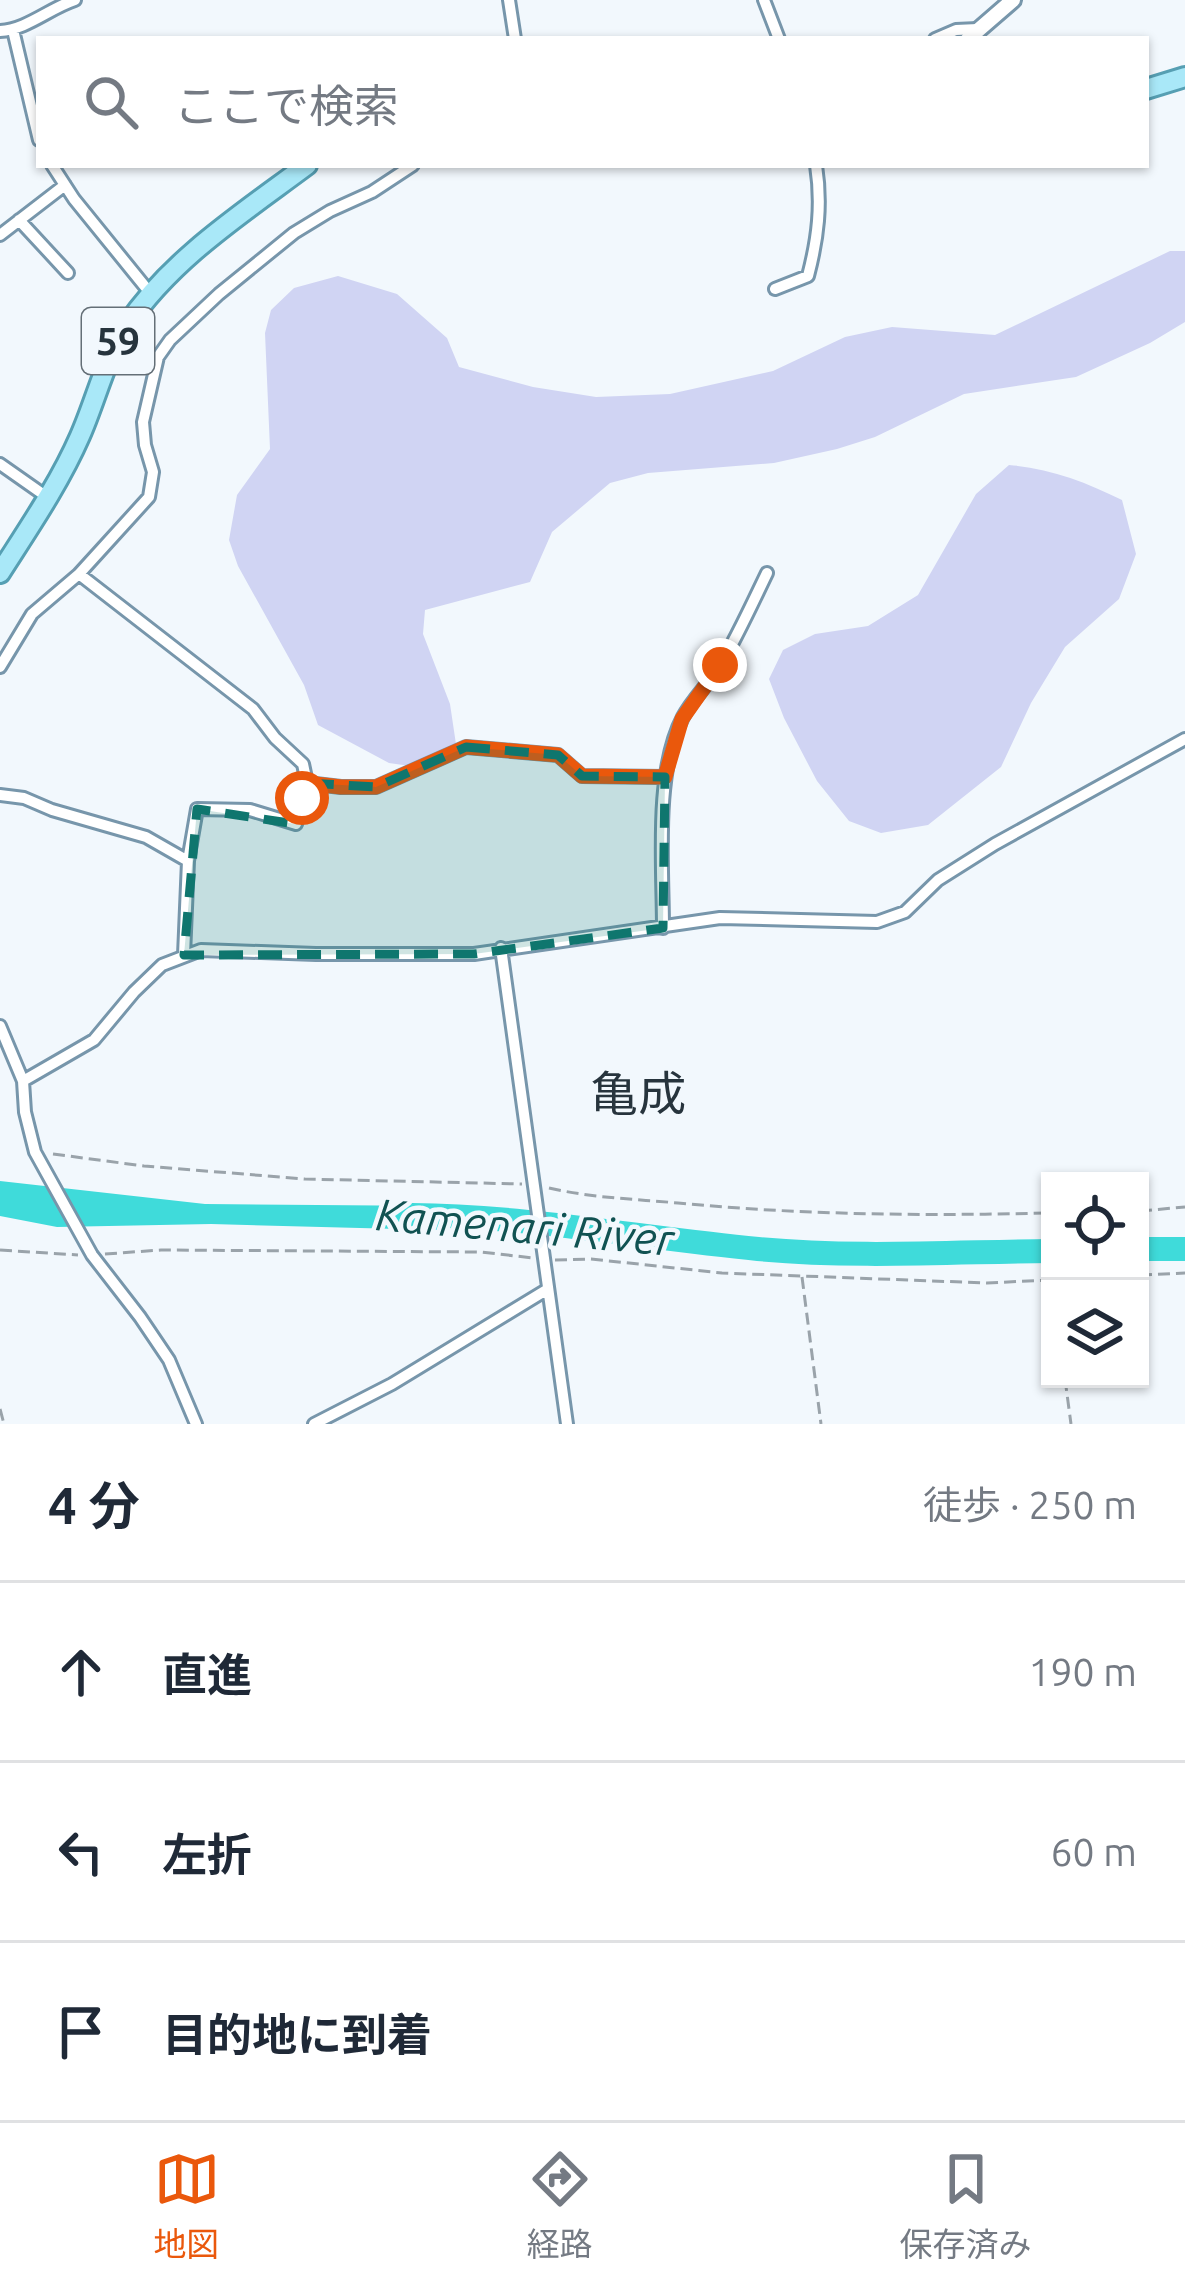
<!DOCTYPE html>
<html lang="ja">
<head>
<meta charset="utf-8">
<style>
	body { margin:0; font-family:Ubuntu,"Noto Sans JP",sans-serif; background:#f2f2f3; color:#1f2937 }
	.controls { position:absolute; right:36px; bottom:36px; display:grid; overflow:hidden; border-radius:0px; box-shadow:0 3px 9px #0004 }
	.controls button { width:108px; height:108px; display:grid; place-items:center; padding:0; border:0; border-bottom:3px solid #e0e1e3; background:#fff; color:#1f2937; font:60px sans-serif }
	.stop { position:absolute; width:36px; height:36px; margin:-27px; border:9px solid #ea580c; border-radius:50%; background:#fff }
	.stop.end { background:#ea580c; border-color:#fff; box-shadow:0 3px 12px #0008 }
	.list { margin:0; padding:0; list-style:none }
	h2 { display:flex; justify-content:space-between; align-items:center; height:156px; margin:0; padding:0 48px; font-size:51px }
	h2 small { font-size:39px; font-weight:400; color:#747a83 }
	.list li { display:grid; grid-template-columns:78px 1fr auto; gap:36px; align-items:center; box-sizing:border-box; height:180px; padding:0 48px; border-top:3px solid #e0e1e3 }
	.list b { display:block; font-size:45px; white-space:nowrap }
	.list em { font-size:39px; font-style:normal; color:#747a83 }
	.icon { flex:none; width:66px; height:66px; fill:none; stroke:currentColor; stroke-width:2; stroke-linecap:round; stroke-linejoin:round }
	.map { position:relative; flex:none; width:1185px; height:1424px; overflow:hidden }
	.search { position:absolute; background:#fff; box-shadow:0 3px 9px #0004; left:36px; right:36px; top:36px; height:132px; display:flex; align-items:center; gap:30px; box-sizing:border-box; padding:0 42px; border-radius:0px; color:#747a83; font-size:45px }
	.sheet { height:696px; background:#fff }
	nav { display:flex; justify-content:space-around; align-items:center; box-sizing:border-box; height:168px; border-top:3px solid #e0e1e3; background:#fff; font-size:33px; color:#747a83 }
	nav a { display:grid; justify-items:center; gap:6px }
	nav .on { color:#ea580c }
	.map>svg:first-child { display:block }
</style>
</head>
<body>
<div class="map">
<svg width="1185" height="1424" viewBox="0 0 1185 1424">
	<rect width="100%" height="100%" fill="#f2f8fd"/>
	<!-- green -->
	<path fill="#d0d4f3" d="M1170,251H1185V322L1150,343L1076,377L964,394L875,437L837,449L774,463L648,473L610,483L552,532L530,582L425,610L423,634L450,704L457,751L417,767L389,763L318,725L304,685L238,566L229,540L237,495L270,449L265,333L271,310L294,288L338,276L397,294L447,338L459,367L533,387L596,397L670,394L773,371L845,337L892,327L995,335Z
		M1009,465C1049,468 1086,482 1122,500L1136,554L1119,599L1065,647L1031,703L1001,767L928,825L881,833L849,821L817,781L784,718L769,679L783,650L815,634L868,626L918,595L976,494Z"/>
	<!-- water -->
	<path fill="#3fdbda" d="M0,1181L205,1204L443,1206L437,1230L211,1224L57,1227L0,1216Z"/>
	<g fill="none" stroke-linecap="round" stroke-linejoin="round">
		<!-- river -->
		<path stroke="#3fdbda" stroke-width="24" d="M412,1215C528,1216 642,1238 758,1249C854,1258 953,1252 1050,1251
			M1140,1249H1185"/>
		<defs>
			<path id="minor" d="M509,0L515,39
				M764,0L779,39
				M13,30L39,140
				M0,31C26,30 50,8 75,0
				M935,39L956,30L978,29
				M52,165L74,199L151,294
				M19,220L68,273
				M0,235L65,185
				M775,289L808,276C818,238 822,204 816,165
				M0,464L47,497
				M0,667L32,614L79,574
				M307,783L341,787H376L466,747L558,755L582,776L665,777
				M0,795L24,798L52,810L146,837L188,861
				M663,928C663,866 654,772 683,717C693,698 710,683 721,664C738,635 752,604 767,573
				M501,948L567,1424
				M184,955L188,861L197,809L250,810L296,824L307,783L303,764L275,738L253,709L79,574L149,497L153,472L145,445L143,422L158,357L170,340L219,294L294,233L330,211L372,192L413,165
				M0,1026L23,1081L25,1112L35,1152L92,1255L140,1317L169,1360L196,1424
				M23,1081L94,1040L134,992L162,965L201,950L316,954H474L720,918L877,922L905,912L938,880L995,844L1185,739
				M314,1424L392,1384L548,1289"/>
			<path id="tertiary" d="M968,39L1013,0"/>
			<path id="primary" d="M1146,89L1185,77
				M0,573C28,529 59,484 80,436C96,400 105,359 127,325C171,259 244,212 307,165"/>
		</defs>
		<!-- minor casing -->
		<use href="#minor" stroke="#7796ab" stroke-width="16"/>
		<!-- tertiary casing -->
		<use href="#tertiary" stroke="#7796ab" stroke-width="20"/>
		<!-- primary casing -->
		<use href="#primary" stroke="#569fb3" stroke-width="24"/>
		<!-- path -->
		<path stroke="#9aa3aa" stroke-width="3" stroke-dasharray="12 6" stroke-linecap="butt" d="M53,1154L144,1166L305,1179L522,1184
			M549,1188C592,1198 635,1199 678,1203C802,1215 926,1216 1050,1213
			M1140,1211L1185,1207
			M0,1250L78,1255
			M105,1254L161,1250L481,1252L533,1258
			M555,1260L591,1259L722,1273L802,1276L987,1283L1050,1280
			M1140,1275L1185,1273
			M802,1277L821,1424
			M1065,1379L1071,1424
			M0,1409L4,1424"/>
		<!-- minor -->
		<use href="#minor" stroke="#fff" stroke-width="10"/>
		<!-- tertiary -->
		<use href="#tertiary" stroke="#fff" stroke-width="14"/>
		<!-- primary -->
		<use href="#primary" stroke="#a9e8f8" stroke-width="18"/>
	</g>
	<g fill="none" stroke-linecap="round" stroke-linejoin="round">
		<!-- route -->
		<path stroke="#ea580c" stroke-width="15" d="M302,798L307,783L341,787H376L466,747L558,755L582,776L665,777L682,719L720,665"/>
	</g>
	<!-- marked area -->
	<path fill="#0f766e" fill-opacity="0.2" stroke="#0f766e" stroke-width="9" stroke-dasharray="24 15" stroke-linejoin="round" d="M466,747L558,755L582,776L665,777L663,928L474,954L184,955L197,809L296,824L307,783L376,787Z"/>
	<g text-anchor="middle" stroke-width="9" stroke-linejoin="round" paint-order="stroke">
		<!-- shield labels -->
		<rect fill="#f2f8fd" stroke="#646f77" stroke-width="3" x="82" y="308" width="72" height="66" rx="9"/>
		<g font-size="39" font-weight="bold" fill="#27343d">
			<text x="118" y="355">59</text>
		</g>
		<!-- water labels -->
		<g font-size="45" font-style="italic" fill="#115252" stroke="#f2f8fd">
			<text transform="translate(525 1227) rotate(5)" y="16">Kamenari River</text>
		</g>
		<!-- quarter labels -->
		<g font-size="48" fill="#27343d" stroke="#f2f8fd">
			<text x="638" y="1111">亀成</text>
		</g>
	</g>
</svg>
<div class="controls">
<button><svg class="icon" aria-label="locate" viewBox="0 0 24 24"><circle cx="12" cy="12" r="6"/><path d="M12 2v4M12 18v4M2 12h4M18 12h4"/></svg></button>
<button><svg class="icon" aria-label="layers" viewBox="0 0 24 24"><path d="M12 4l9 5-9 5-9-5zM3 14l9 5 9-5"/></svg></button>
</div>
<div class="stop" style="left:302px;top:798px"></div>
<div class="stop end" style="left:720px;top:665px"></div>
<div class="search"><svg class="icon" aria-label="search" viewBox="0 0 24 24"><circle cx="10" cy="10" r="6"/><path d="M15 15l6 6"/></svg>ここで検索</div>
</div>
<section class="sheet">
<h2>4 分<small>徒歩 · 250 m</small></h2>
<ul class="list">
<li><svg class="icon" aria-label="ahead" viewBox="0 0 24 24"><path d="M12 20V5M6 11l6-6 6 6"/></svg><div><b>直進</b></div><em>190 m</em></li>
<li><svg class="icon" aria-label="left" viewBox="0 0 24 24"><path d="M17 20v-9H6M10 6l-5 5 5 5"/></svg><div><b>左折</b></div><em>60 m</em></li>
<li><svg class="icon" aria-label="arrive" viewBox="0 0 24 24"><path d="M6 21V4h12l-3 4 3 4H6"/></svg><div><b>目的地に到着</b></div></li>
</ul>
</section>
<nav>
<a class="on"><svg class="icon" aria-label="map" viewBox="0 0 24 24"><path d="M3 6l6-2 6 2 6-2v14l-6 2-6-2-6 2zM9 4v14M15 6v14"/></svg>地図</a>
<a><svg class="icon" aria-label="directions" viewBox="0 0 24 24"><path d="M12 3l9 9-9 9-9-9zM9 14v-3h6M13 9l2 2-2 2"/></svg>経路</a>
<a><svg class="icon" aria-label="saved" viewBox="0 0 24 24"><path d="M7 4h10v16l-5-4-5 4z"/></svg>保存済み</a>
</nav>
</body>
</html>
